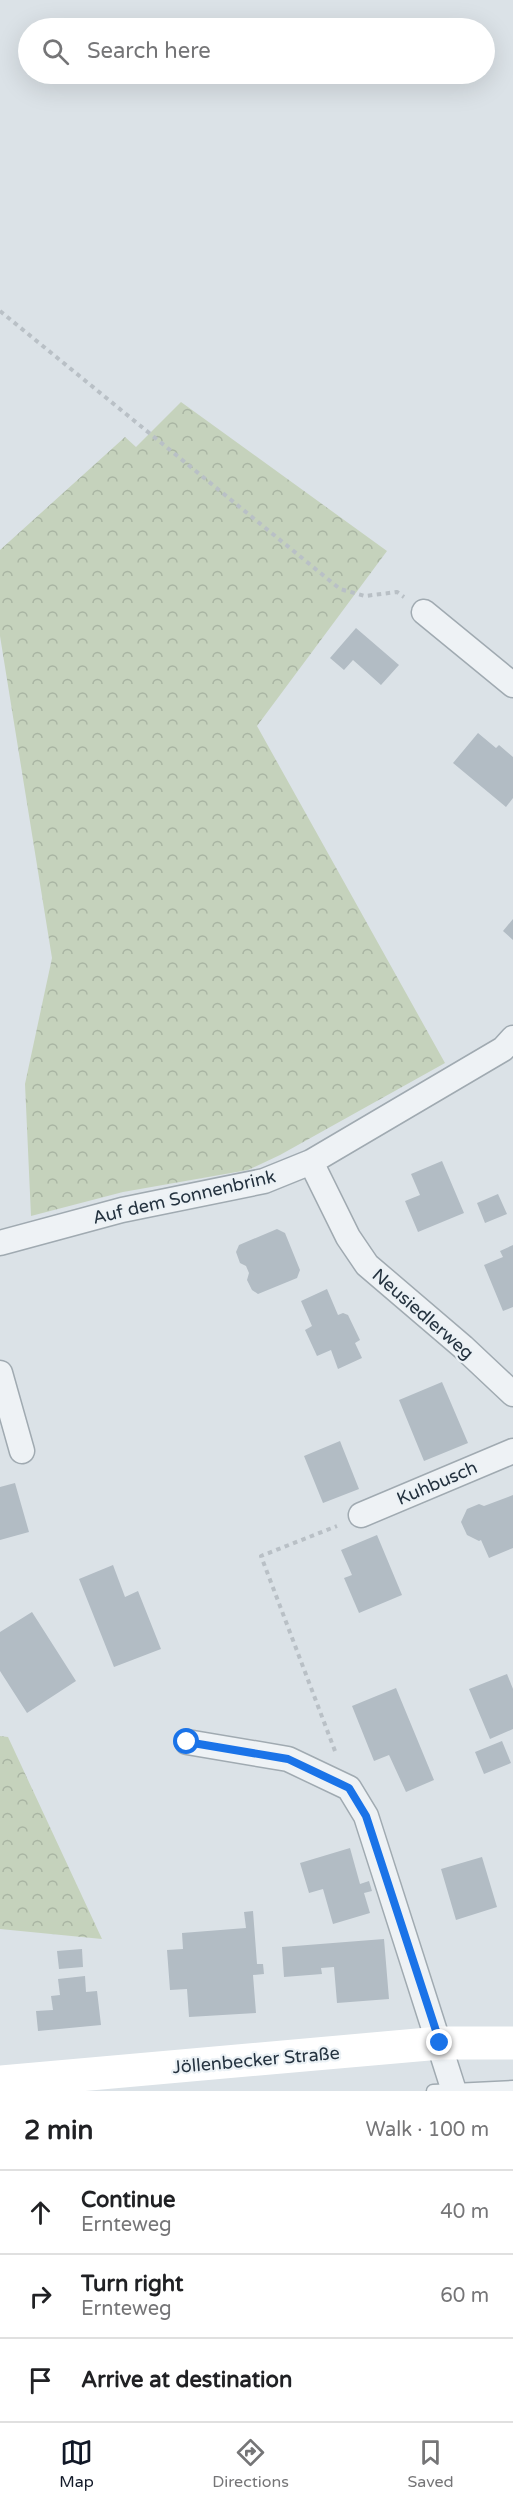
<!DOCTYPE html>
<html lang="en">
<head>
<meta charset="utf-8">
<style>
	body { margin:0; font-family:"Varela Round",sans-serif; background:#f6f6f6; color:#202124 }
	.stop { position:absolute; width:18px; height:18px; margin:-14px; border:4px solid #1a73e8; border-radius:50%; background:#fff }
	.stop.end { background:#1a73e8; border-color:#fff; box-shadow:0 2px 6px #0008 }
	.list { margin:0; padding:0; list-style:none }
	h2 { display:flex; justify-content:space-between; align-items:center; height:78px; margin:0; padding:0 24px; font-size:26px }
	h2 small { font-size:20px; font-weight:400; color:#757577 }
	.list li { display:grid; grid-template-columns:39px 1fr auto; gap:18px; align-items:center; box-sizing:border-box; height:84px; padding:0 24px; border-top:2px solid #e0e0e0 }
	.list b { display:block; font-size:22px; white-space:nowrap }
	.list p { margin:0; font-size:20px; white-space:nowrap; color:#757577 }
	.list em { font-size:20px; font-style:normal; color:#757577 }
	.icon { flex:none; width:33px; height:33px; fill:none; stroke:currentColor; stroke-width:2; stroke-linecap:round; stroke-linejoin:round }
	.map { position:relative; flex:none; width:513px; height:2091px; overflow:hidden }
	.search { position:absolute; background:#fff; box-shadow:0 6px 24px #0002; left:18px; right:18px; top:18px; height:66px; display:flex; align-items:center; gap:15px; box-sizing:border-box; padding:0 21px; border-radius:33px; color:#757577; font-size:22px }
	.sheet { height:330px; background:#fff }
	nav { display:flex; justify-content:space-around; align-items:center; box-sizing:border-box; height:84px; border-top:2px solid #e0e0e0; background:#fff; font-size:16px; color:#757577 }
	nav a { display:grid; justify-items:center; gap:3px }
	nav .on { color:#111827 }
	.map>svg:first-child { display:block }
</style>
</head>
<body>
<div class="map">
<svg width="513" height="2091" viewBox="0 0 513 2091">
	<defs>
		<pattern id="forest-crowns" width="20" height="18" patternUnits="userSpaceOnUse" patternTransform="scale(1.5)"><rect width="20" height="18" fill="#c5d2bc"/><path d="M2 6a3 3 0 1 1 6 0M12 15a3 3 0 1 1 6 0" fill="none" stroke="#a9b5a3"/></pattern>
	</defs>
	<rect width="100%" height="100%" fill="#dbe2e7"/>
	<!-- forest -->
	<path fill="url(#forest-crowns)" d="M181,402L387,551L257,726L445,1063L280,1155L248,1170L123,1192L31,1216L25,1084L52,958L0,636V550L125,437L136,447Z
		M0,1736L8,1737L102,1939L0,1929Z"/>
	<!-- building -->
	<path fill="#b2bcc4" d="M356,628L399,665L381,685L353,660L344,670L330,658Z
		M478,733L496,748L499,745L513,757V798L506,807L453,763Z
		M513,919V940L503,931Z
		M442,1161L464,1213L418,1232L405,1201L420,1195L411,1174Z
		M498,1194L507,1214L485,1223L477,1203Z
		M277,1229L285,1233L300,1270L297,1278L258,1294L252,1290L247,1280L249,1273L246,1266L240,1263L236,1252L239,1245Z
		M513,1245V1307L503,1311L484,1265L503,1257L500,1251Z
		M327,1289L338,1315L343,1313L348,1315L360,1340L355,1343L362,1358L338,1369L331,1350L317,1356L305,1330L312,1326L301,1301Z
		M442,1382L468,1443L424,1461L399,1400Z
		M340,1441L359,1489L323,1503L304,1456Z
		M15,1483L29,1532L0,1540V1487Z
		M513,1495V1548L489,1558L481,1540L479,1541L467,1535L461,1522L467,1509L479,1504L484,1506Z
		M377,1535L402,1595L359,1613L344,1578L352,1575L341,1550Z
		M113,1565L125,1597L138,1591L161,1649L114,1667L79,1579Z
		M32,1612L76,1681L27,1713L0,1671V1632Z
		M507,1674L513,1689V1729L490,1739L469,1689Z
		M396,1688L434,1780L406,1792L389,1755L374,1761L352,1706Z
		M502,1741L511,1763L484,1774L475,1752Z
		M350,1848L360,1884L369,1881L372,1891L364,1893L370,1913L333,1924L323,1889L309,1893L300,1863Z
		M482,1857L497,1907L456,1920L441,1869Z
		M253,1911L257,1964H263L264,1974L253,1975L256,2013L189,2017L187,1989L170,1990L167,1950L183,1949L182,1933L246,1928L244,1912Z
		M384,1939L389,1999L337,2003L334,1967L321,1968L322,1974L284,1977L282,1947Z
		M82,1949L83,1967L59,1969L57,1951Z
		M85,1976L86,1992L97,1991L101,2025L38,2031L36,2011L53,2010L51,1996L60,1995L58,1979Z"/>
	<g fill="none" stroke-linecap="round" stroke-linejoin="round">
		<defs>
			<path id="lane" d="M433,2091L513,2087"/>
			<path id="street" d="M424,612L513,685
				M311,1162L348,1237L367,1265L463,1347L513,1394
				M0,1243L122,1210L264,1181L311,1162L503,1049L513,1038
				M0,1373L22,1451
				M361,1515L513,1451
				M187,1742L288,1759L349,1788L366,1816L454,2091"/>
		</defs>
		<!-- lane casing -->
		<use href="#lane" stroke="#a0aab1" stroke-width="15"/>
		<!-- street casing -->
		<use href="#street" stroke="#a0aab1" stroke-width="27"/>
		<!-- path -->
		<path stroke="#b9c0c6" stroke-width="4" stroke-dasharray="4.5 4.5" stroke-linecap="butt" d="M0,311L340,589L365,596L397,592L404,597
			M335,1751L261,1556L337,1526"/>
		<!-- lane -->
		<use href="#lane" stroke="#eef2f5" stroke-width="12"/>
		<!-- street -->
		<use href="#street" stroke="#eef2f5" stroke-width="24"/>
		<!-- secondary -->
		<path stroke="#fff" stroke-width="33" d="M0,2082L440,2043H513"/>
	</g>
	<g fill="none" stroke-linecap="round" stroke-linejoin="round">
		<!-- route -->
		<path stroke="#1a73e8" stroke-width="8" d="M187,1742L288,1759L349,1788L366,1816L440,2043"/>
	</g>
	<g text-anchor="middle" stroke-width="4.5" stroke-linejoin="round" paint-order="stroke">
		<!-- street labels -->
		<g font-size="18" fill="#24323f" stroke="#ebf1f5">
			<text transform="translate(184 1197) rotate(-13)" y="6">Auf dem Sonnenbrink</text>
			<text transform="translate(423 1314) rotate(41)" y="6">Neusiedlerweg</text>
			<text transform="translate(437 1483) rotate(-23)" y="6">Kuhbusch</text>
			<text transform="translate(256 2060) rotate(-5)" y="6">Jöllenbecker Straße</text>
		</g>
	</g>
</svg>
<div class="stop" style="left:187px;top:1742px"></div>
<div class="stop end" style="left:440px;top:2043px"></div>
<div class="search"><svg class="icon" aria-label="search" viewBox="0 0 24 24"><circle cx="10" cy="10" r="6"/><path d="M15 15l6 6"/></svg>Search here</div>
</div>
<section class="sheet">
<h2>2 min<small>Walk · 100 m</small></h2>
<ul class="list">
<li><svg class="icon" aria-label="ahead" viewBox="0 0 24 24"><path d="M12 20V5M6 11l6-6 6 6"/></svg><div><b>Continue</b><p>Ernteweg</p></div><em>40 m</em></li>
<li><svg class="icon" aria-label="right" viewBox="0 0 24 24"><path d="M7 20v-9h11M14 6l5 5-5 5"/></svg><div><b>Turn right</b><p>Ernteweg</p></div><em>60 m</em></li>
<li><svg class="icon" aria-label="arrive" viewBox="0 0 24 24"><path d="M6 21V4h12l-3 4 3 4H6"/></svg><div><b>Arrive at destination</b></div></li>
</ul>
</section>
<nav>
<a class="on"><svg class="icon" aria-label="map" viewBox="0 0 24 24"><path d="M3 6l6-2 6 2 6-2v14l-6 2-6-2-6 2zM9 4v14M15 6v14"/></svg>Map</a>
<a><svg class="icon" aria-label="directions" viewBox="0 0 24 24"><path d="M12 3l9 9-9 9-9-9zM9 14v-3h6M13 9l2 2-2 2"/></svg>Directions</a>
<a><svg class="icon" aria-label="saved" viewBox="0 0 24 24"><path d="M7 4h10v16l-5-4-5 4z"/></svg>Saved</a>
</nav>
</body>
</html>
